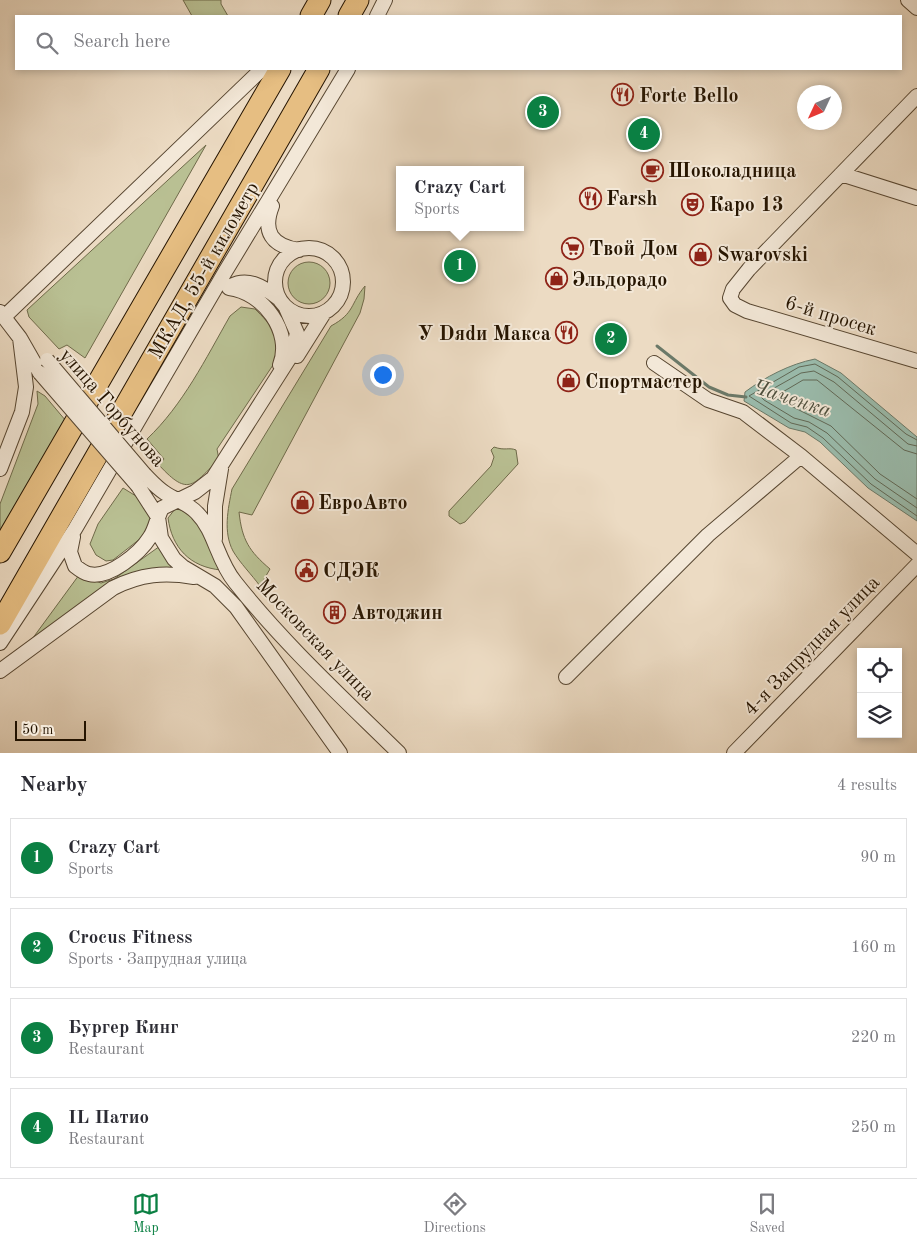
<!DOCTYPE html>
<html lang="en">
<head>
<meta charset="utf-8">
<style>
	body { margin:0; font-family:"Old Standard TT",serif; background:#f2f2f3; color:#2b2b33 }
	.controls { position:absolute; right:15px; bottom:15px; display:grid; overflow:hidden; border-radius:0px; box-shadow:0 2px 8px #0003 }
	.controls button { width:45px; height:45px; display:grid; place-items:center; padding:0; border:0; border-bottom:1px solid #e1e1e2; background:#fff; color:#2b2b33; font:25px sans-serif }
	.compass { position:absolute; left:797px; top:85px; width:45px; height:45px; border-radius:50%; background:#fff; box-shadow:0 2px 8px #0003; rotate:226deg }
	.scale { position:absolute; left:15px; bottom:12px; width:71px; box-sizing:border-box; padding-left:5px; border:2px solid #251400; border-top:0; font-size:14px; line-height:18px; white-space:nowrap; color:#251400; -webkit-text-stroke:4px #f3e8d8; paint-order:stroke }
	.you { position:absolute; left:382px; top:374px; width:18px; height:18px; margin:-12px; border:4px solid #fff; border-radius:50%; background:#1a73e8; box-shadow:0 0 0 8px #1a73e833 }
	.badge { display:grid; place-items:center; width:32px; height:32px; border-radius:50%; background:#0b8043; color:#fff; font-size:16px; font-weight:700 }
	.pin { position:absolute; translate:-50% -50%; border:2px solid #fff; box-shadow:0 1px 5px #0006 }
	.popup { position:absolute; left:396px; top:166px; width:128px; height:65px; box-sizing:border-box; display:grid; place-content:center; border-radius:0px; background:#fff; filter:drop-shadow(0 1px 4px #0005); font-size:16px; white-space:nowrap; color:#7c7c81 }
	.popup b { font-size:19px; color:#2b2b33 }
	.popup::after { content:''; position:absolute; left:50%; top:100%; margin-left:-10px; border:10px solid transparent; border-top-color:#fff }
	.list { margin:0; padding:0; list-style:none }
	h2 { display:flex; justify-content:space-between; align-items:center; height:65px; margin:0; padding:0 20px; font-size:21px }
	h2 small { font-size:16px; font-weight:400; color:#7c7c81 }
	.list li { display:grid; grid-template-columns:32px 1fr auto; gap:15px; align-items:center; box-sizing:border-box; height:80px; margin:0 10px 10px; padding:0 10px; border:1px solid #e1e1e2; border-radius:0px }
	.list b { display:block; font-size:19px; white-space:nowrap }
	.list p { margin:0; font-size:16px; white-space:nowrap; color:#7c7c81 }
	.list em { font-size:16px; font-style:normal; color:#7c7c81 }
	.icon { flex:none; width:28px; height:28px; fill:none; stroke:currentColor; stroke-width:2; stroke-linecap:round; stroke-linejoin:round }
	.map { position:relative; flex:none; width:917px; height:753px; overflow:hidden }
	.search { position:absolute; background:#fff; box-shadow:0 2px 8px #0003; left:15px; right:15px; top:15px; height:55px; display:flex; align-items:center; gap:12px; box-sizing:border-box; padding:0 18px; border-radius:0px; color:#7c7c81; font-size:19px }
	.sheet { height:425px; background:#fff }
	nav { display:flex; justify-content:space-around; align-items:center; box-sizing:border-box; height:70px; border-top:1px solid #e1e1e2; background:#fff; font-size:14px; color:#7c7c81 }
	nav a { display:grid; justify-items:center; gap:2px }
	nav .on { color:#0b8043 }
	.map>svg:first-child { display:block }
</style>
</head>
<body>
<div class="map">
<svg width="917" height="753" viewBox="0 0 917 753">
	<rect width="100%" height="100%" fill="#ecdbc3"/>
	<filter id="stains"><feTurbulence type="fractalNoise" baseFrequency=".004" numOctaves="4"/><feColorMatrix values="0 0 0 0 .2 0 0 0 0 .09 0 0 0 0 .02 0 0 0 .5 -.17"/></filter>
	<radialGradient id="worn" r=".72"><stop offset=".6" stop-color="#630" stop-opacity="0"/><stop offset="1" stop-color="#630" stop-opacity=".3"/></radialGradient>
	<!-- green -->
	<path fill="#b9c093" stroke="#6f6a4a" d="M183,0H221V4L228,16H192Z
		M206,145L85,358L67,345L59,349L29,317L27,310Z
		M288 283a21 21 0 1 1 42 0a21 21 0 1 1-42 0Z
		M365,286L364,299L360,313L252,515L239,512C242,540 249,551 270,569L260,586C252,575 240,563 233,551C223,532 228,509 232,489L331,326C355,313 350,304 365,286Z
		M241,307L255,309C271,325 281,335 277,359L217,449L219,460C193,483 190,499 159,465L164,459L147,439C183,405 206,358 230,316Z
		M37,391L45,396L66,421L0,536V504L38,404Z
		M494,447C505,451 509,447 516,450L518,464L465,522L460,524L449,516V511L491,466L494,457L491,450Z
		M123,488L144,501L151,517L145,535L113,560L106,561L96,555L90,544L98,524Z
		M175,509C202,511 211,548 221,570C190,567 172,548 168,518Z
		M160,546L180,569L143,572L27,646L79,575L101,583L114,579Z"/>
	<!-- water -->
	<path fill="#9abcad" stroke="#6b7968" d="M815,359L841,373L917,437V521L868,488L820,442L805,432L789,428L744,401L745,392C765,377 790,364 815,359Z"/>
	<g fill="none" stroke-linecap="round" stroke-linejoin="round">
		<!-- shore -->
		<path stroke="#606856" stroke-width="1" d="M917,440L906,434L838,377L815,364L799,367L749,396L791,423L807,427L823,438L871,484L917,516
			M917,446L908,444L834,382L814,371L801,373L760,396L764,400L794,418L809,422L827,433L875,479L917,508
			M917,454L904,450L817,380H803L776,396L777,399L831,426L880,474L917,499"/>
		<!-- stream -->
		<path stroke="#6b7968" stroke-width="3" d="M657,346L709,387L728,395L746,397"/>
		<defs>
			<path id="minor" d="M908,0L917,8
				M377,16L385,0
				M917,96L749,269L733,289L730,298L735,305L747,311L917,361
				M841,174L917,198
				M272,206C262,232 272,246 299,250
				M275 282a34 34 0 1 1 68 0a34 34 0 1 1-68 0Z
				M231,286C248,277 264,287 278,298
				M229,288C263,292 293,332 280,365
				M0,312L20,338L40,373
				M4,317L262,69
				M297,356L324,313
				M654,363L708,400L743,412L801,456L917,554
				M0,469L22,412L26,387L20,338
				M145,475C151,481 157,488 165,493C175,500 188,503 197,513C215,531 217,560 235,582C284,644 343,698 399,753
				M138,486L158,517L161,538L174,559L183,567L215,586L236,607L340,753
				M73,537L70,552L75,566C80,570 84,573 89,574C109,579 140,553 150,537C156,528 157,517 162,508L195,492L213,478L292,354L297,333L286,308
				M215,539V506L221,469
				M0,643L75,529L225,272L348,69
				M0,671L113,588C141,574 164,572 194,577
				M566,677L708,535L801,456
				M734,753L917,565"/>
			<path id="highway" d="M311,16L320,0
				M349,16L358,0
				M0,552L280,69
				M0,624L319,69"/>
		</defs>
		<!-- minor casing -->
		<use href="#minor" stroke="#574631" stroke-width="16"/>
		<!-- highway casing -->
		<use href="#highway" stroke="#251400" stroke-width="23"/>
		<!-- minor -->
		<use href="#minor" stroke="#f3e8d8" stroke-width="14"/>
		<!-- highway -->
		<use href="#highway" stroke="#e6be82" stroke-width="21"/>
		<defs>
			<path id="minor-bridge" d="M47,360L145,475
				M40,373L138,486"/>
		</defs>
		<!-- minor-bridge casing -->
		<use href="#minor-bridge" stroke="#574631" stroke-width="16" stroke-linecap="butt"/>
		<!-- minor-bridge -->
		<use href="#minor-bridge" stroke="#f3e8d8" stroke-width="14"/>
	</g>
	<!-- icons -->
	<defs>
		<symbol id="restaurant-ring" viewBox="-11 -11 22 22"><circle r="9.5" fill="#f3e8d8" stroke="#8f2418" stroke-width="1.5"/><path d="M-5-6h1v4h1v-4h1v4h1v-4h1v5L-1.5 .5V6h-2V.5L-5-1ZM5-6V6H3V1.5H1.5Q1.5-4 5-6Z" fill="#8f2418"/></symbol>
		<symbol id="cafe-ring" viewBox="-11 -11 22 22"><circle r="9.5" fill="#f3e8d8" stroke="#8f2418" stroke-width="1.5"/><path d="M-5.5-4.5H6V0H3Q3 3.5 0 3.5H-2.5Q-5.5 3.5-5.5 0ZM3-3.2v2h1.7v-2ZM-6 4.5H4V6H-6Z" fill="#8f2418"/></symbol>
		<symbol id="theatre-ring" viewBox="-11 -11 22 22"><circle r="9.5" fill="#f3e8d8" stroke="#8f2418" stroke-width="1.5"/><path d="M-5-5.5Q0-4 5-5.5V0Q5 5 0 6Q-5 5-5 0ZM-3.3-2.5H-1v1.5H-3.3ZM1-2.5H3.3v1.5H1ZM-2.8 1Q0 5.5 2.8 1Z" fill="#8f2418"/></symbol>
		<symbol id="supermarket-ring" viewBox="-11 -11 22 22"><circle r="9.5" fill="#f3e8d8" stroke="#8f2418" stroke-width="1.5"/><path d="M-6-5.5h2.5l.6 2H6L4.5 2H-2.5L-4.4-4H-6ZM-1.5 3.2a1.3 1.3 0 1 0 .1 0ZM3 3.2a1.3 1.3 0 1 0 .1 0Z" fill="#8f2418"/></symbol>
		<symbol id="shop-ring" viewBox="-11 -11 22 22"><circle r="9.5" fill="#f3e8d8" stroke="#8f2418" stroke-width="1.5"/><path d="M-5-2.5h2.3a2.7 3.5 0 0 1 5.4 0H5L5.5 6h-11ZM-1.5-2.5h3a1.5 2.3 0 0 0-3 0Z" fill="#8f2418"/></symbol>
		<symbol id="civic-ring" viewBox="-11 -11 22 22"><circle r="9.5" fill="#f3e8d8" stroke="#8f2418" stroke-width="1.5"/><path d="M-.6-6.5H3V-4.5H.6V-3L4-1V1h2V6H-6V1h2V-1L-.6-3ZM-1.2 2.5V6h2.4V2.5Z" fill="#8f2418"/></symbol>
		<symbol id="building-ring" viewBox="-11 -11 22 22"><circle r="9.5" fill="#f3e8d8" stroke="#8f2418" stroke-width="1.5"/><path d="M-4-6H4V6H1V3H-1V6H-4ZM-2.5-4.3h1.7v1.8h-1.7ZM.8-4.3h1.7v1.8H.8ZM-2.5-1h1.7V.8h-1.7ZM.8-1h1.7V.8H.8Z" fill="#8f2418"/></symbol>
	</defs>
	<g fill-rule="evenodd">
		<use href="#restaurant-ring" x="610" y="82" width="25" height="25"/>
		<use href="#cafe-ring" x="640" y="158" width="25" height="25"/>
		<use href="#restaurant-ring" x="578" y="186" width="25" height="25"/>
		<use href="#theatre-ring" x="680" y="192" width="25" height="25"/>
		<use href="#supermarket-ring" x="560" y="236" width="25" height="25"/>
		<use href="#shop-ring" x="688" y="242" width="25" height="25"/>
		<use href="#shop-ring" x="544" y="266" width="25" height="25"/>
		<use href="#restaurant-ring" x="554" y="320" width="25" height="25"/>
		<use href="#shop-ring" x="556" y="368" width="25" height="25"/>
		<use href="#shop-ring" x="290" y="490" width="25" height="25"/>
		<use href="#civic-ring" x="294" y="558" width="25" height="25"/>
		<use href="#building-ring" x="322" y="600" width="25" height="25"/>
	</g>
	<g text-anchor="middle" stroke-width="4" stroke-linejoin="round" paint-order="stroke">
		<!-- poi labels -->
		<g font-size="20" font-weight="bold" fill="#251400" stroke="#f3e8d8" text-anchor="start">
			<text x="639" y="102">Forte Bello</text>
			<text x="668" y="177">Шоколадница</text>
			<text x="606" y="205">Farsh</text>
			<text x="709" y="211">Каро 13</text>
			<text x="589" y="255">Твой Дом</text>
			<text x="717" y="261">Swarovski</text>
			<text x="572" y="286">Эльдорадо</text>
			<text x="551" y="340" text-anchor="end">У Dяdи Макса</text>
			<text x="585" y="388">Спортмастер</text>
			<text x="318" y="509">ЕвроАвто</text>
			<text x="323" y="577">СДЭК</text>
			<text x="351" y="619">Автоджин</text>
		</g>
		<!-- street labels -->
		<g font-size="20" fill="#251400" stroke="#f3e8d8">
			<text transform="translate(203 270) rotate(-60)" y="7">МКАД, 55-й километр</text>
			<text transform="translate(831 315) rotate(17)" y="7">6-й просек</text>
			<text transform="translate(113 407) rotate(49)" y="7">улица Горбунова</text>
			<text transform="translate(316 639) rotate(46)" y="7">Московская улица</text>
			<text transform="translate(811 645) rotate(-46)" y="7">4-я Запрудная улица</text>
		</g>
		<!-- water labels -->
		<g font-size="21" font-style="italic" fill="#4e4f3d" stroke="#f3e8d8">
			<text transform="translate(792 398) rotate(18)" y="7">Чаченка</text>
		</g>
	</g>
	<rect width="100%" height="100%" filter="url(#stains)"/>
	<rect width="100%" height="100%" fill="url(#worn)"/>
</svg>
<div class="controls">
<button><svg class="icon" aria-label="locate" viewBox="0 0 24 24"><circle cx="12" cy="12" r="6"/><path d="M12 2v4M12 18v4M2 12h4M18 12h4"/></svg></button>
<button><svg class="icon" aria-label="layers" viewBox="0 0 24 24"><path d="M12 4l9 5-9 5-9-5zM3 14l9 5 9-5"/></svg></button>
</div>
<svg class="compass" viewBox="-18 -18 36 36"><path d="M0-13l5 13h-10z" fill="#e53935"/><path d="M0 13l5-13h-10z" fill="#7c7c81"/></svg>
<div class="scale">50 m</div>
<div class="you"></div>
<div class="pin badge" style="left:460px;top:266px">1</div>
<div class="popup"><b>Crazy Cart</b>Sports</div>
<div class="pin badge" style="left:611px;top:339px">2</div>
<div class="pin badge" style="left:543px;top:112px">3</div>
<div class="pin badge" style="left:644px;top:134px">4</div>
<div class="search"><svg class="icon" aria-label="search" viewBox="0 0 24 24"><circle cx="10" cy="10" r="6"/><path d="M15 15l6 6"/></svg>Search here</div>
</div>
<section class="sheet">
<h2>Nearby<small>4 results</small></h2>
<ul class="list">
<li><span class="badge">1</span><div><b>Crazy Cart</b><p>Sports</p></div><em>90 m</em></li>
<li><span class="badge">2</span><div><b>Crocus Fitness</b><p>Sports · Запрудная улица</p></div><em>160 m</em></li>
<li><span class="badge">3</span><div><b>Бургер Кинг</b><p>Restaurant</p></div><em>220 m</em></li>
<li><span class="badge">4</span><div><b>IL Патио</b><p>Restaurant</p></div><em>250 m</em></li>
</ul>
</section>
<nav>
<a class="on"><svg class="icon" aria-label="map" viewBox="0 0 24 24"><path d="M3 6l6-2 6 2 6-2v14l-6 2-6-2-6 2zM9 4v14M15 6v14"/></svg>Map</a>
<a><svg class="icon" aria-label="directions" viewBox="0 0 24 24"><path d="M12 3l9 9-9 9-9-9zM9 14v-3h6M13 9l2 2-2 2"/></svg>Directions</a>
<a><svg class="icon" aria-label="saved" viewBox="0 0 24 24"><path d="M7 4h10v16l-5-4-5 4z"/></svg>Saved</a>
</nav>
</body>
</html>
